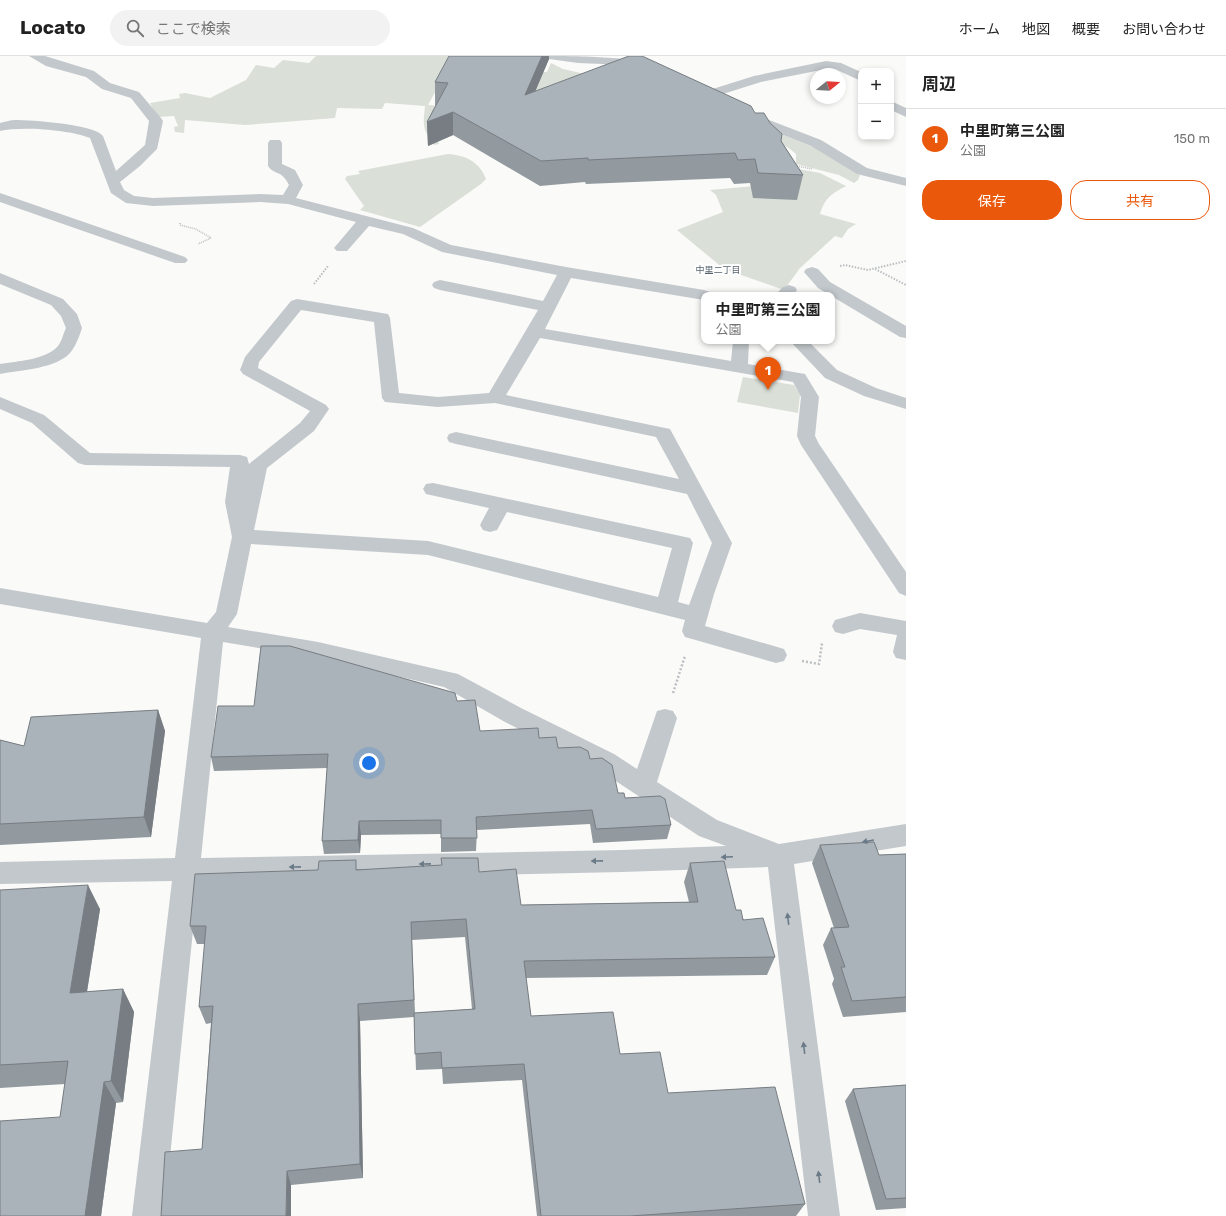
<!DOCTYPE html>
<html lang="ja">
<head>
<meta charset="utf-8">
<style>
	body { margin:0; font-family:Rubik,"Noto Sans JP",sans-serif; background:#f2f2f2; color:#222 }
	.controls { position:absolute; right:12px; top:12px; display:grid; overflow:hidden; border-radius:8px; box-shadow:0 2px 6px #0003 }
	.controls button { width:36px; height:36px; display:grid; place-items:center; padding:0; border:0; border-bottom:1px solid #e0e0e0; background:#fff; color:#222; font:20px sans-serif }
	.compass { position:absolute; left:810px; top:12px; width:36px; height:36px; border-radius:50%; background:#fff; box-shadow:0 2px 6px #0003; rotate:72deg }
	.you { position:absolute; left:369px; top:707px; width:14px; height:14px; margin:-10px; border:3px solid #fff; border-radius:50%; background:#1a73e8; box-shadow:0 0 0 6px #1a73e833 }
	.badge { display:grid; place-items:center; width:26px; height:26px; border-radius:50%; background:#ea580c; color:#fff; font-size:13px; font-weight:700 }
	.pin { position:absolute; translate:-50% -33px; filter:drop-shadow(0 1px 2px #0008) }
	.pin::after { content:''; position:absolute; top:21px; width:14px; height:12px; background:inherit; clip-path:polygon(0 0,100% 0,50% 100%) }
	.popup { position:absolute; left:701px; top:236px; width:134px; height:52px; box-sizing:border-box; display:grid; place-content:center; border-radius:8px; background:#fff; filter:drop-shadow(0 1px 3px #0005); font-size:13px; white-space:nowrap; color:#767676 }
	.popup b { font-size:15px; color:#222 }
	.popup::after { content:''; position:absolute; left:50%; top:100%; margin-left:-8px; border:8px solid transparent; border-top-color:#fff }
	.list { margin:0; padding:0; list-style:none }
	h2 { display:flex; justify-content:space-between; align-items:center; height:52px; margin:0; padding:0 16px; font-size:17px }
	h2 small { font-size:13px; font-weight:400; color:#767676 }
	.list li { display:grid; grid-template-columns:26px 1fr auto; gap:12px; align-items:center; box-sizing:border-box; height:60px; padding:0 16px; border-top:1px solid #e0e0e0 }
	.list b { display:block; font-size:15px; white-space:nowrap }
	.list p { margin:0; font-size:13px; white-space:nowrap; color:#767676 }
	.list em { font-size:13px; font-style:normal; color:#767676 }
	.actions { display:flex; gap:8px; padding:12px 16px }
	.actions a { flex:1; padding:9px 0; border:1px solid #ea580c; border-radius:16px; text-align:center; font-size:14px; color:#ea580c }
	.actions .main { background:#ea580c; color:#fff }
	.icon { flex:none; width:22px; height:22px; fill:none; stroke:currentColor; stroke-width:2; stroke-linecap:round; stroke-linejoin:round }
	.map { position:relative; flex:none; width:906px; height:1160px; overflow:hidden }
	header { display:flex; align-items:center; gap:24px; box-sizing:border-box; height:56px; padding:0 20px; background:#fff; border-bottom:1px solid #e0e0e0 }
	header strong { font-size:19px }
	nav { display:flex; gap:22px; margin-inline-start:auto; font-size:14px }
	.search { width:280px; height:36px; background:#f2f2f2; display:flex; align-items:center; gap:10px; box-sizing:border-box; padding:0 14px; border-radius:22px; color:#767676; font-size:15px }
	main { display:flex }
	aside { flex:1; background:#fff }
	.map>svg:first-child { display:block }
</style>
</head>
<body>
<header>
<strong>Locato</strong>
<div class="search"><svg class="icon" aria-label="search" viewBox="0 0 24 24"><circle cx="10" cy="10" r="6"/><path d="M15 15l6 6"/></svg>ここで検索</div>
<nav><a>ホーム</a><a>地図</a><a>概要</a><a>お問い合わせ</a></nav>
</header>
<main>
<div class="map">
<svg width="906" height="1160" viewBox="0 0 906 1160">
	<rect width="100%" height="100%" fill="#fafaf8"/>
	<!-- green -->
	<path fill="#dadfd7" d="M316,0H455L428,49L442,50L433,77L439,88L434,89C422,72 423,70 425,50L385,47L382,53L337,52L335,62L245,69L185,64L184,77L175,76L174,71L178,70L174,60L157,61L150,47L180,42L179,38L185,37L210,42L246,24L256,9L274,12L283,4L309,7Z
		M551,7L563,13L594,20L524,60L541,16H547Z
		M743,63L813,91L856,116L860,119L858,124L854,127L839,119L796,108V98L790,93Z
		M448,98C465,99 480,106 486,123L481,128L420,171L360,154L364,150L345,123L347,120L360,118L358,115Z
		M793,112L820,117L846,130C831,138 825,142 820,158L856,168L848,173L842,182L835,180L800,212L784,234L724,213L677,174L723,156L716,139L710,134L788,127Z
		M743,321L794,329L800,339L798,357L737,346Z"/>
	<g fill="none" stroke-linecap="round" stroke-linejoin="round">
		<!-- path-far2 -->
		<path stroke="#bbbfc2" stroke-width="1.5" stroke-dasharray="1 1" stroke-linecap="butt" d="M797,110L812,113
			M180,167V169L196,173L211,182L198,188"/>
		<!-- path-far1 -->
		<path stroke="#bbbfc2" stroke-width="2" stroke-dasharray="1.5 1.5" stroke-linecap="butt" d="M840,210L845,209L868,214L906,205
			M875,213L906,229
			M314,228L328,210"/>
		<!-- path -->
		<path stroke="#bbbfc2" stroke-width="2.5" stroke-dasharray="2 2" stroke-linecap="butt" d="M802,605L819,608L822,587
			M673,637L685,600"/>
		<!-- minor -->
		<path fill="#c3c8cc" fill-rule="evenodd" d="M29,0H45L94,15L110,27L139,36L161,62L163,65L157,93L140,110L120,126L124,134L134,140L153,142L260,138L283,139L289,129C281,113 275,120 268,110V87L270,84H280L282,87V108L295,114L303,129L296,142L413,172L451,189L566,211L704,234L710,236L712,239H704V244L571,222L545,273L731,305L733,285H749L748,308L805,318L819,341L815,380L819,388L906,516V540L899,537L801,389L797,380L801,341L793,326L540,282L506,339L670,373L732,487L714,538L705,570L784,593L787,599L784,605L776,607L685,581L682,575L685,564L428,499L251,488L237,558L228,571L318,586L458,618L521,652L614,698L637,713L657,655L665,653L673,655L677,662L657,726L717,764L779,788L906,768V790L794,808L840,1160H808L768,811L622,816L198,825L164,1160H132L172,825L0,828V806L175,802L201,582L0,548V532L207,567L216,556L232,481L225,446L230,411L85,409L78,407L32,367L0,353V341L44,359L90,397L240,399L247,401L249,408L300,367L310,355L243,318L240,314L245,301L291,245L297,243L388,258L390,262L399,337L438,341L489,337L538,254L440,234L434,232L432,229L434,226L440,224L543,245L557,219L442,196L403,178L369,170L347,195H337L334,192L356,166L288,148L260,146L153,150L126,147L111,137L90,82C70,74 22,70 0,75V67C5,66 10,64 15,64C31,64 94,68 103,80L116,115L145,89L149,65L131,42L102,33L86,21L46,10ZM301,254L374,266L382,342L385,346L438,351L495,347L656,381L679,423L456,376L449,378L447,382L449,386L456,388L687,438L712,487L689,549L678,546L693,487L690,482L433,427L426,428L423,433L426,438L489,452L480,469L483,474L490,476L497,474L507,456L672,492L658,541L428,485L254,474L267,412L314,375L329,353L326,349L258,312L259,306ZM223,586L318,602L444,631L505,666L596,712L699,780L726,790L622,794L201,802Z
			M547,0C565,0 644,0 653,11L647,15L627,9L578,7L549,3Z
			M826,5L841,7L861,16V25L835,13H826L761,26L707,43L701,39L703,36L754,20Z
			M891,45L906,52V61L891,54Z
			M746,55L821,84L867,112L906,122V130L857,118L811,90L741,62L739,59L741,56Z
			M0,137L185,201L188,204L185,207H175L0,146Z
			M812,211L818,213L830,226L906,270V282L900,281L818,232L804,216L806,213Z
			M0,217L63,243L77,258L82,272C79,281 75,293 67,300C50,313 21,314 0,318V308C17,305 46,304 58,290C62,285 63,278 66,272L61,260L51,249L0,228Z
			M789,229L795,231L797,234L793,239H775L783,231Z
			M790,285H808L837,314L876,332L906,342V353L864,340L825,322Z
			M860,557L906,565V604L896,602L893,596L897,579L860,573L843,578L835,576L832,570L835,564Z"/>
	</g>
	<!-- wall -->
	<path fill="#929a9f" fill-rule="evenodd" d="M549,3L535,35L755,57L781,85L803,119L797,144L753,142L750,127L734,128L730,122L586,128L585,126L540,130L453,79L428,90L427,66L436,49H435V26Z
		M457,645L480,675L539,682L558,692L590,703L618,737L625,742L671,769L667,783L593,787L590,768L477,774L476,795L441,796V778L361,779L360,797L324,798L322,785L327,712L214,715L211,701L254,650Z
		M158,654L165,675L151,781L0,789V684L24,690Z
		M820,789L879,799L906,798V956L843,961L832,928L834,923L823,889L831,872H834L812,807Z
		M690,807L736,854L775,901L767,919L526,922L531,960L620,998L668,1037L805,1148L796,1160H537L522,1024L443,1028L442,1013L416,1014L414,961L360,965L363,1122L291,1129L202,1093L211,967L206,968L199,951L205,888H197L190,870L318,814L357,813L479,816L521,849L689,846L684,826ZM465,881L472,953L415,957L412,884Z
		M0,834L100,853L87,936L123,933L134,956L123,1046L116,1047L101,1160H0L60,1061L65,1028L0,1032Z
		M906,1029V1152L876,1154L845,1045L853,1033Z"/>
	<!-- shaded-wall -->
	<path fill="#777d82" d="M542,0H549V3L524,62L525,39Z
		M453,56V79L428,90L427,66Z
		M158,654L165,675L151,781L144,761Z
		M359,765L361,779L360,797L358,784Z
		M88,829L100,853L83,960L70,937Z
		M123,933L134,956L123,1046L111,1025Z
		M358,948L360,965L363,1122L360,1108Z
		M104,1026L116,1047L101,1160H85Z
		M287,1115L291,1129V1160H286Z"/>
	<!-- building -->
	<path fill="#aab3b9" stroke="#777d82" d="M449,0H542L525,39L629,0H642L751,50L755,57H764L770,67L782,78L781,85L803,119L758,117L755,103L738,104L735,97L588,104V102L541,105L453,56L427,66L448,27L435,26Z
		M261,590H290L455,637L457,645L475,644L480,675L538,672L539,682L556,681L558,692L580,691L588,695L590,703L602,702L612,709L618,737H624L625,742L660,740L665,743L671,769L596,773L592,754L476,761L477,782H441V764L359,765L358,784L322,785L328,698L211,701L218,650H254Z
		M158,654L144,761L0,768V684L24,690L31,661Z
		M874,786L879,799L906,798V941L852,945L841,911H845L831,872L849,871L820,789Z
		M441,802H478L479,816L516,813L521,849L698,846L690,807L724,805L736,854H741L743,864L763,862L775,901L524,905L531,960L613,956L620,998L660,996L668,1037L775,1031L805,1148L630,1160H541L524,1008L442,1012L441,996L415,998L414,957L475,953L466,863L411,866L414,944L358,948L360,1108L287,1115L286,1160H161L165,1096L202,1093L213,950L199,951L206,870H190L195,818L318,814L319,805L356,804V814L442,809Z
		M88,829L70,937L123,933L111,1025L104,1026L85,1160H0V1065L60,1061L68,1005L0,1009V834Z
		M906,1029V1142L886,1143L853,1033Z"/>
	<!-- one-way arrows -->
	<defs><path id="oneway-solid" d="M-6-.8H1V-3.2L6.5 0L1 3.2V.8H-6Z"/></defs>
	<g fill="#6a7a87">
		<use href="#oneway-solid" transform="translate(868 785) rotate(170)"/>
		<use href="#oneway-solid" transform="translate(727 801) rotate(178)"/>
		<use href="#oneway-solid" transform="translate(597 805) rotate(179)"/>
		<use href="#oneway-solid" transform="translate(425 808) rotate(179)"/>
		<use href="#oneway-solid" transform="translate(295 811) rotate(179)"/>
		<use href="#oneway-solid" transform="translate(788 863) rotate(-97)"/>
		<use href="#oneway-solid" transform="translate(804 992) rotate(-97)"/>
		<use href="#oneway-solid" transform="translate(819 1121) rotate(-97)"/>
	</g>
	<g text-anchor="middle" stroke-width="4" stroke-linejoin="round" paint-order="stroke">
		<!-- far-neighbourhood labels -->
		<g font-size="9" fill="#57646e" stroke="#fff">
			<text x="718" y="217">中里二丁目</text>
		</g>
	</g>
</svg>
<div class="controls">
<button>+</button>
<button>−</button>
</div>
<svg class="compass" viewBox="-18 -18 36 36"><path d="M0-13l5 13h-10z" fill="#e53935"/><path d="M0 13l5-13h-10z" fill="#767676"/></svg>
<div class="you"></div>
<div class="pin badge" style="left:768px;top:334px">1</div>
<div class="popup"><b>中里町第三公園</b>公園</div>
</div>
<aside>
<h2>周辺<small></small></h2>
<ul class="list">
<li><span class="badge">1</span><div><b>中里町第三公園</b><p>公園</p></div><em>150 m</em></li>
</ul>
<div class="actions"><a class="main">保存</a><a>共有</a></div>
</aside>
</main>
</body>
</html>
